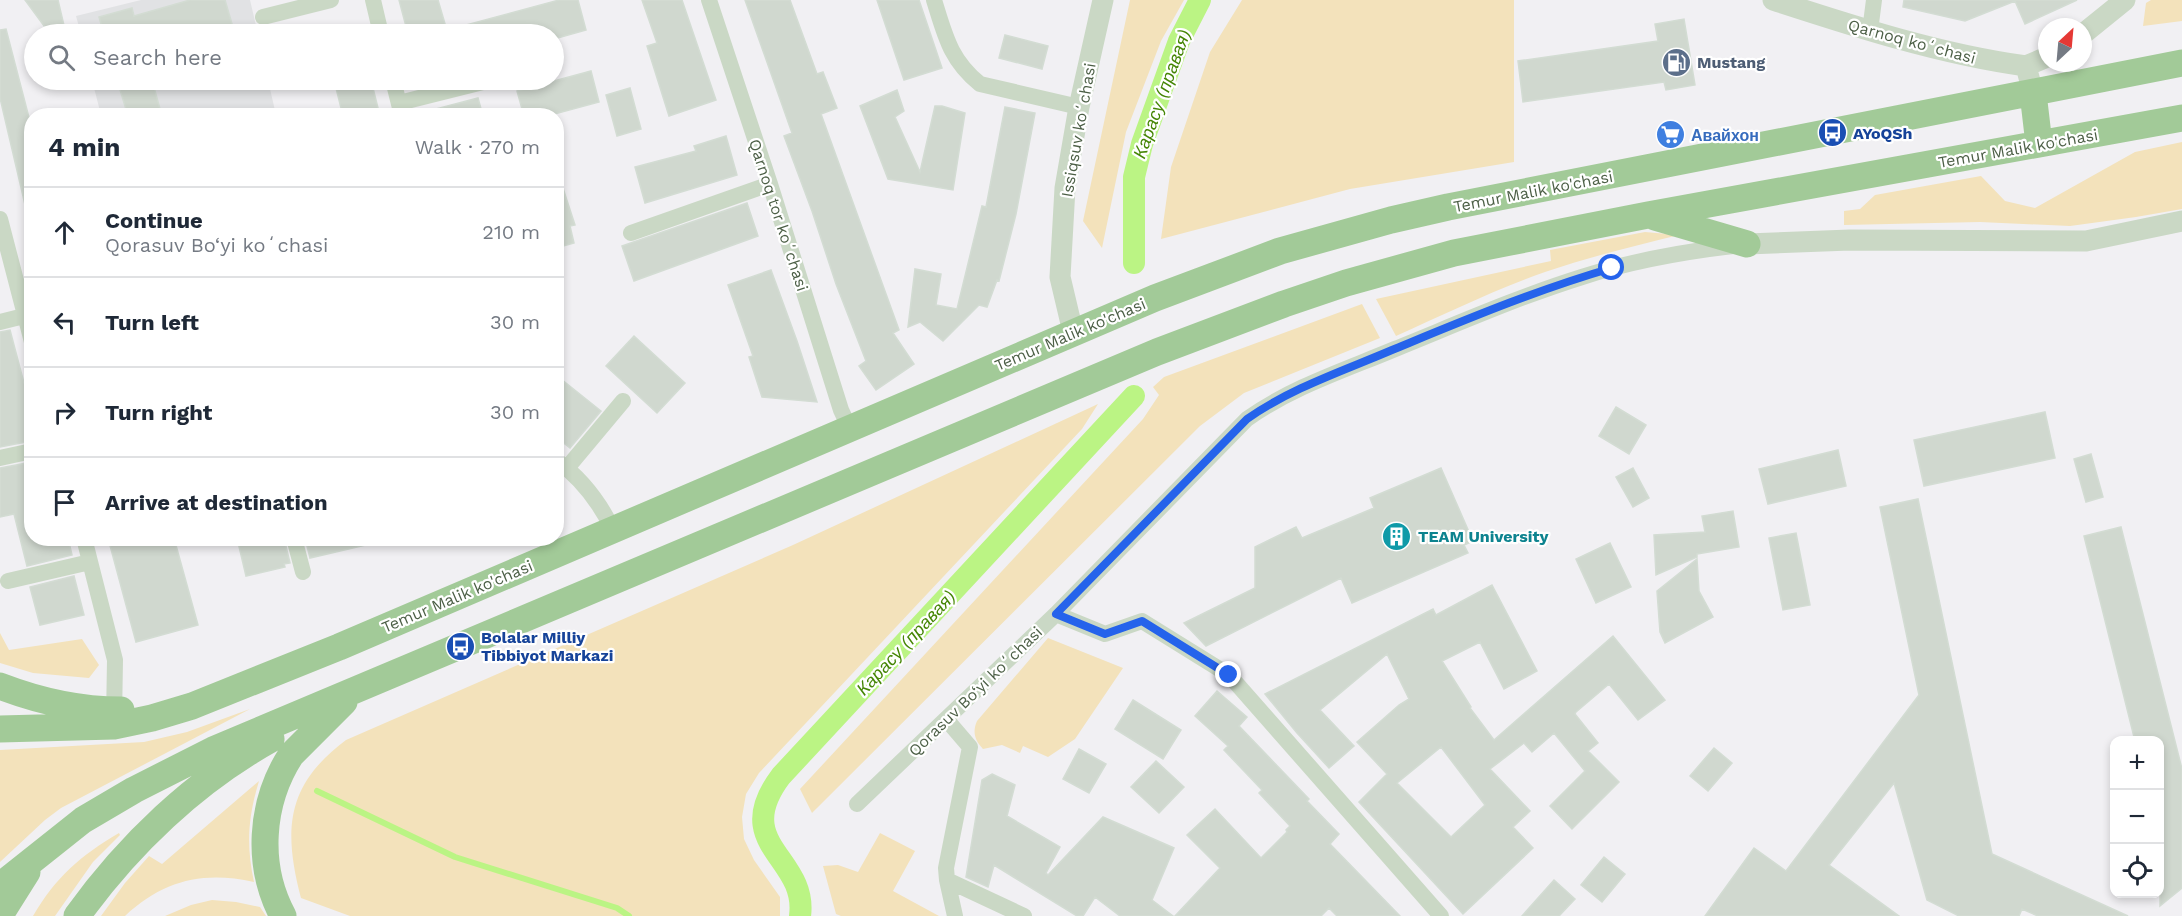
<!DOCTYPE html>
<html lang="en">
<head>
<meta charset="utf-8">
<style>
	body { margin:0; font-family:"Work Sans",sans-serif; background:#f6f6f7; color:#1f2937 }
	.controls { position:absolute; right:18px; bottom:18px; display:grid; overflow:hidden; border-radius:12px; box-shadow:0 3px 9px #0003 }
	.controls button { width:54px; height:54px; display:grid; place-items:center; padding:0; border:0; border-bottom:2px solid #e0e1e3; background:#fff; color:#1f2937; font:30px sans-serif }
	.compass { position:absolute; left:2038px; top:18px; width:54px; height:54px; border-radius:50%; background:#fff; box-shadow:0 3px 9px #0003; rotate:26deg }
	.stop { position:absolute; width:18px; height:18px; margin:-14px; border:4px solid #2563eb; border-radius:50%; background:#fff }
	.stop.end { background:#2563eb; border-color:#fff; box-shadow:0 2px 6px #0008 }
	.list { margin:0; padding:0; list-style:none }
	h2 { display:flex; justify-content:space-between; align-items:center; height:78px; margin:0; padding:0 24px; font-size:26px }
	h2 small { font-size:20px; font-weight:400; color:#747a83 }
	.list li { display:grid; grid-template-columns:39px 1fr auto; gap:18px; align-items:center; box-sizing:border-box; height:90px; padding:0 24px; border-top:2px solid #e0e1e3 }
	.list b { display:block; font-size:22px; white-space:nowrap }
	.list p { margin:0; font-size:20px; white-space:nowrap; color:#747a83 }
	.list em { font-size:20px; font-style:normal; color:#747a83 }
	.icon { flex:none; width:33px; height:33px; fill:none; stroke:currentColor; stroke-width:2; stroke-linecap:round; stroke-linejoin:round }
	.map { position:relative; flex:none; width:2182px; height:916px; overflow:hidden }
	.search { position:absolute; background:#fff; box-shadow:0 3px 9px #0003; left:24px; top:24px; width:540px; height:66px; display:flex; align-items:center; gap:15px; box-sizing:border-box; padding:0 21px; border-radius:33px; color:#747a83; font-size:22px }
	.panel { position:absolute; background:#fff; box-shadow:0 3px 9px #0003; left:24px; top:108px; width:540px; height:438px; border-radius:24px }
	.map>svg:first-child { display:block }
</style>
</head>
<body>
<div class="map">
<svg width="2182" height="916" viewBox="0 0 2182 916">
	<rect width="100%" height="100%" fill="#f1f0f3"/>
	<!-- education -->
	<path fill="#e1e2e4" d="M141,0H250L258,34H81L76,16Z
		M92,80H268L276,115H101Z"/>
	<!-- green -->
	<path fill="#f3e2bb" d="M1130,0H1184L1161,41L1126,132L1102,248L1083,221Z
		M1242,0H1514V162L1350,189L1161,239L1171,167L1210,52Z
		M2151,0H2182V21L2143,26L2146,3Z
		M2182,142V209L2136,217L2070,226L1980,222L1844,225V211L1860,209L1875,195L1981,176L2005,201L2035,208L2135,152Z
		M1645,232L1679,235C1634,246 1589,257 1545,272C1494,290 1445,314 1396,336L1376,299L1551,261L1550,250Z
		M1362,304L1380,338L1244,393L1200,426L812,813L800,789L1143,419L1159,395L1153,387L1164,377Z
		M1098,404L1082,429L759,773L746,794L742,817L744,839L754,860L780,897V916H350L301,898C283,829 286,785 346,740L793,545Z
		M0,633L9,650L82,639L99,665L89,678L33,673L0,663Z
		M1048,638L1123,668L1075,739L1048,757L1023,746L1020,753L1002,745L983,749C975,741 972,732 977,721Z
		M250,709L61,808L45,820L0,862V750L144,742L187,732Z
		M259,781C248,817 246,845 254,882C203,871 164,880 125,916H101L125,883L149,856L162,864Z
		M119,833L120,835L93,862L55,916H33C56,877 80,856 119,833Z
		M880,833L915,851L893,891L939,916H841L836,914L823,866L838,865L858,872Z
		M212,900L236,902L260,907L266,916H165L191,905Z"/>
	<g fill="none" stroke-linecap="round" stroke-linejoin="round">
		<!-- stream -->
		<path stroke="#bbf484" stroke-width="6" d="M317,791L455,857L617,908L629,916"/>
		<!-- canal -->
		<path stroke="#bbf484" stroke-width="22" d="M1134,263V177L1142,144L1179,41L1200,0
			M800,916C808,857 729,845 781,776L1134,396"/>
	</g>
	<!-- building -->
	<path fill="#d0d8cf" stroke="#d3dcd3" stroke-width="1.5" fill-rule="evenodd" d="M25,0H58L66,34H50Z
		M190,0H225L235,34H104L99,17L132,8L134,16Z
		M399,0H438L448,34H408Z
		M559,0H578L586,30L554,39V34H452L451,29Z
		M642,0H682L716,100L669,116L647,46L657,43Z
		M745,0H790L817,74L823,72L837,108L821,114L899,330L893,333L914,364L876,390L859,366L866,361L836,284L812,211L784,136L792,133Z
		M877,0H919L942,68L904,80Z
		M1904,0H2077L2025,24L2015,1L1965,21L1903,7Z
		M1684,19L1695,85L1666,90L1664,82L1523,102L1518,61L1658,41L1655,24Z
		M6,29L32,129V209H26L0,98V30Z
		M1005,35L1048,46L1042,69L999,58Z
		M591,71L599,102L547,116H524L517,91Z
		M117,80H152L162,116H128Z
		M334,80H371L380,116H343Z
		M630,88L641,129L617,136L606,95Z
		M897,90L904,111L895,117L920,172L935,106H942L965,113L953,190L888,179L860,106Z
		M478,98L483,116H433L432,110Z
		M1005,107L1035,113L1016,214L999,281L997,280L987,307L979,305L943,341L920,322L908,327L915,269L941,274L936,305L957,309L982,206L986,207Z
		M726,136L737,175L645,203L635,167L696,151L694,146Z
		M556,179H560L575,225L570,226L574,243L556,248Z
		M747,203L758,236L634,281L622,246Z
		M771,270L797,341L817,402L762,397L749,357L753,356L728,285Z
		M10,330L24,383H26L32,403V441L0,447V332Z
		M634,336L685,383L657,413L606,366Z
		M556,375L601,411L570,448L556,437Z
		M1616,407L1646,425L1629,454L1599,436Z
		M2045,412L2055,458L1924,486L1914,440Z
		M1838,450L1846,486L1768,504L1759,469Z
		M2091,454L2103,497L2086,502L2074,459Z
		M32,462V538H68L72,555L27,566L14,514L0,517V468Z
		M1441,468L1473,541L1464,545L1468,553L1352,603L1341,578L1206,646L1184,623L1255,588V547L1296,527L1302,538L1374,508L1370,498Z
		M1633,468L1649,498L1633,507L1616,477Z
		M1918,499L1992,854L2128,916H2038L2022,909L2019,916H1959L1927,900L1894,783L1829,865L1899,916H1705L1754,848L1786,871L1919,695L1880,507Z
		M1733,511L1739,547L1697,554V557L1656,575L1654,535L1705,532L1702,516Z
		M2121,527L2182,769V888L2160,906V741H2135L2084,536Z
		M1796,533L1810,605L1783,610L1769,538Z
		M108,538H174L198,625L136,642Z
		M237,538H284L290,563L284,564L285,567L246,576Z
		M305,538H365L366,545L310,558Z
		M1610,543L1631,587L1596,603L1576,559Z
		M1697,559L1699,591L1713,617L1665,643L1660,632L1657,591Z
		M74,576L84,615L40,625L30,587Z
		M1492,585L1537,671L1504,689L1480,642L1442,661L1471,707L1470,708L1494,740L1613,636L1665,700L1638,720L1609,684L1576,712L1575,714L1598,743L1588,751L1619,782L1572,829L1550,806L1585,771L1554,733L1532,752L1524,743L1490,769L1530,811L1513,827L1533,848L1463,914L1359,802L1387,774L1357,742L1399,705L1409,699L1387,654L1320,710L1354,746L1329,768L1297,733L1265,694L1433,609L1436,615ZM1441,747L1485,805L1451,837L1397,783Z
		M1217,691L1247,717L1239,726L1309,799L1307,801L1339,834L1330,844L1400,916H1337L1329,908L1321,916H1175L1220,868L1187,835L1215,809L1261,858L1287,832L1286,830L1290,826L1259,793L1262,790L1224,750L1228,746L1195,716Z
		M1133,700L1181,730L1163,759L1115,729Z
		M1714,748L1732,763L1708,791L1690,776Z
		M1079,749L1106,764L1089,793L1063,779Z
		M1156,761L1184,787L1159,813L1131,787Z
		M992,774L1015,785L1007,816L1060,847L1046,873L1048,875L1103,817L1174,848L1152,900L1173,916H1120L1095,897L1083,916H1077L994,865L988,887L966,877L982,780Z
		M1604,857L1625,874L1602,902L1581,885Z
		M1554,880L1575,899L1559,916H1522Z"/>
	<g fill="none" stroke-linecap="round" stroke-linejoin="round">
		<!-- minor -->
		<path stroke="#cad8c5" stroke-width="16" d="M373,0L381,34
			M709,0L770,184L841,410L850,429
			M934,0C945,35 950,60 980,84L1079,107
			M263,17L331,0
			M1870,31L1874,0
			M393,80L402,116
			M399,103L491,80
			M0,219L32,342
			M631,233L770,184
			M0,322L24,316
			M0,458L32,451
			M556,460C581,478 600,503 613,530
			M567,468L623,401
			M84,538L115,660L114,719
			M294,538L303,572
			M8,581L90,562
			M1056,614L1105,634L1142,621L1229,675L1441,916
			M946,719L970,747L946,868L947,880L955,916
			M857,804L1056,614L1247,419C1292,387 1345,370 1395,349C1457,324 1518,297 1582,277C1631,261 1682,252 1733,246
			M947,880L1024,916"/>
		<!-- tertiary -->
		<path stroke="#cad8c5" stroke-width="21" d="M1773,0C1856,27 1939,54 2026,66L2033,93
			M2083,34L2125,0
			M2026,66L2047,57
			M1747,244L1850,240L2086,241L2182,221
			M1073,332L1060,277L1065,188L1079,107L1103,0"/>
		<!-- trunk -->
		<path stroke="#a2ca98" stroke-width="27" d="M2033,93L2039,144
			M1655,217L1747,244
			M0,686C39,701 79,710 121,710
			M0,729L114,726L152,718L192,706L339,647L1155,298L1280,251L1391,220L1448,207L2182,63
			M0,886L83,820L134,790L213,750L1157,352L1284,304L1346,283L1454,253L1648,215L2182,118
			M0,915L27,872
			M77,916C128,845 194,782 271,739
			M283,916C256,866 260,803 291,755L344,702"/>
	</g>
	<g fill="none" stroke-linecap="round" stroke-linejoin="round">
		<!-- route -->
		<path stroke="#2563eb" stroke-width="8" d="M1229,675L1142,621L1105,634L1056,614L1247,419C1291,388 1343,371 1392,350C1465,320 1536,290 1612,268"/>
	</g>
	<!-- icons -->
	<defs>
		<symbol id="fuel-disc" viewBox="-11 -11 22 22"><circle r="9.5" fill="#5c6f8a" stroke="#fff"/><path d="M-5.5-6h7V0h2V4h1.3V-2.5L3-4.5l.8-.8L6-3V5H2.5V1h-1V6h-7ZM-4.2-4.7v3.2H.2V-4.7Z" fill="#fff"/></symbol>
		<symbol id="bus-disc" viewBox="-11 -11 22 22"><circle r="9.5" fill="#1a4fb4" stroke="#fff"/><path d="M-5-6H5V4H4V6H2V4H-2V6H-4V4H-5ZM-3.5-4V0h7V-4ZM-3.5 1.2v1.5H-2V1.2ZM2 1.2v1.5H3.5V1.2Z" fill="#fff"/></symbol>
		<symbol id="supermarket-disc" viewBox="-11 -11 22 22"><circle r="9.5" fill="#3f7fe0" stroke="#fff"/><path d="M-6-5.5h2.5l.6 2H6L4.5 2H-2.5L-4.4-4H-6ZM-1.5 3.2a1.3 1.3 0 1 0 .1 0ZM3 3.2a1.3 1.3 0 1 0 .1 0Z" fill="#fff"/></symbol>
		<symbol id="building-disc" viewBox="-11 -11 22 22"><circle r="9.5" fill="#0f9aa8" stroke="#fff"/><path d="M-4-6H4V6H1V3H-1V6H-4ZM-2.5-4.3h1.7v1.8h-1.7ZM.8-4.3h1.7v1.8H.8ZM-2.5-1h1.7V.8h-1.7ZM.8-1h1.7V.8H.8Z" fill="#fff"/></symbol>
	</defs>
	<g fill-rule="evenodd">
		<use href="#fuel-disc" x="1660" y="46" width="33" height="33"/>
		<use href="#bus-disc" x="1816" y="116" width="33" height="33"/>
		<use href="#supermarket-disc" x="1654" y="118" width="33" height="33"/>
		<use href="#building-disc" x="1380" y="520" width="33" height="33"/>
		<use href="#bus-disc" x="444" y="630" width="33" height="33"/>
	</g>
	<g text-anchor="middle" stroke-width="4.5" stroke-linejoin="round" paint-order="stroke">
		<!-- street labels -->
		<g font-size="16" fill="#4c5f46" stroke="#fff">
			<text transform="translate(1912 41) rotate(15)" y="6">Qarnoq koʻchasi</text>
			<text transform="translate(1078 130) rotate(-80)" y="6">Issiqsuv koʻchasi</text>
			<text transform="translate(2018 148) rotate(-10)" y="6">Temur Malik ko'chasi</text>
			<text transform="translate(1533 191) rotate(-11)" y="6">Temur Malik ko'chasi</text>
			<text transform="translate(779 215) rotate(72)" y="6">Qarnoq tor koʻchasi</text>
			<text transform="translate(1070 334) rotate(-23)" y="6">Temur Malik ko'chasi</text>
			<text transform="translate(457 596) rotate(-23)" y="6">Temur Malik ko'chasi</text>
			<text transform="translate(975 691) rotate(-44)" y="6">Qorasuv Bo‘yi koʻchasi</text>
		</g>
		<!-- service labels -->
		<g font-size="16" font-weight="bold" fill="#4e5e75" stroke="#fff" text-anchor="start">
			<text x="1697" y="68">Mustang</text>
		</g>
		<!-- transit labels -->
		<g font-size="16" font-weight="bold" fill="#164399" stroke="#fff" text-anchor="start">
			<text x="1853" y="139">AYoQSh</text>
			<text x="481" y="643">Bolalar Milliy<tspan x="481" dy="18">Tibbiyot Markazi</tspan></text>
		</g>
		<!-- shop labels -->
		<g font-size="16" font-weight="bold" fill="#366cbe" stroke="#fff" text-anchor="start">
			<text x="1691" y="141">Авайхон</text>
		</g>
		<!-- culture labels -->
		<g font-size="16" font-weight="bold" fill="#0d838f" stroke="#fff" text-anchor="start">
			<text x="1418" y="542">TEAM University</text>
		</g>
		<!-- water labels -->
		<g font-size="18" font-style="italic" fill="#458605" stroke="#fff">
			<text transform="translate(1162 94) rotate(-70)" y="6">Карасу (правая)</text>
			<text transform="translate(906 643) rotate(-47)" y="6">Карасу (правая)</text>
		</g>
	</g>
</svg>
<div class="controls">
<button>+</button>
<button>−</button>
<button><svg class="icon" aria-label="locate" viewBox="0 0 24 24"><circle cx="12" cy="12" r="6"/><path d="M12 2v4M12 18v4M2 12h4M18 12h4"/></svg></button>
</div>
<svg class="compass" viewBox="-18 -18 36 36"><path d="M0-13l5 13h-10z" fill="#e53935"/><path d="M0 13l5-13h-10z" fill="#747a83"/></svg>
<div class="stop" style="left:1612px;top:268px"></div>
<div class="stop end" style="left:1229px;top:675px"></div>
<div class="search"><svg class="icon" aria-label="search" viewBox="0 0 24 24"><circle cx="10" cy="10" r="6"/><path d="M15 15l6 6"/></svg>Search here</div>
<section class="panel">
<h2>4 min<small>Walk · 270 m</small></h2>
<ul class="list">
<li><svg class="icon" aria-label="ahead" viewBox="0 0 24 24"><path d="M12 20V5M6 11l6-6 6 6"/></svg><div><b>Continue</b><p>Qorasuv Bo‘yi koʻchasi</p></div><em>210 m</em></li>
<li><svg class="icon" aria-label="left" viewBox="0 0 24 24"><path d="M17 20v-9H6M10 6l-5 5 5 5"/></svg><div><b>Turn left</b></div><em>30 m</em></li>
<li><svg class="icon" aria-label="right" viewBox="0 0 24 24"><path d="M7 20v-9h11M14 6l5 5-5 5"/></svg><div><b>Turn right</b></div><em>30 m</em></li>
<li><svg class="icon" aria-label="arrive" viewBox="0 0 24 24"><path d="M6 21V4h12l-3 4 3 4H6"/></svg><div><b>Arrive at destination</b></div></li>
</ul>
</section>
</div>
</body>
</html>
